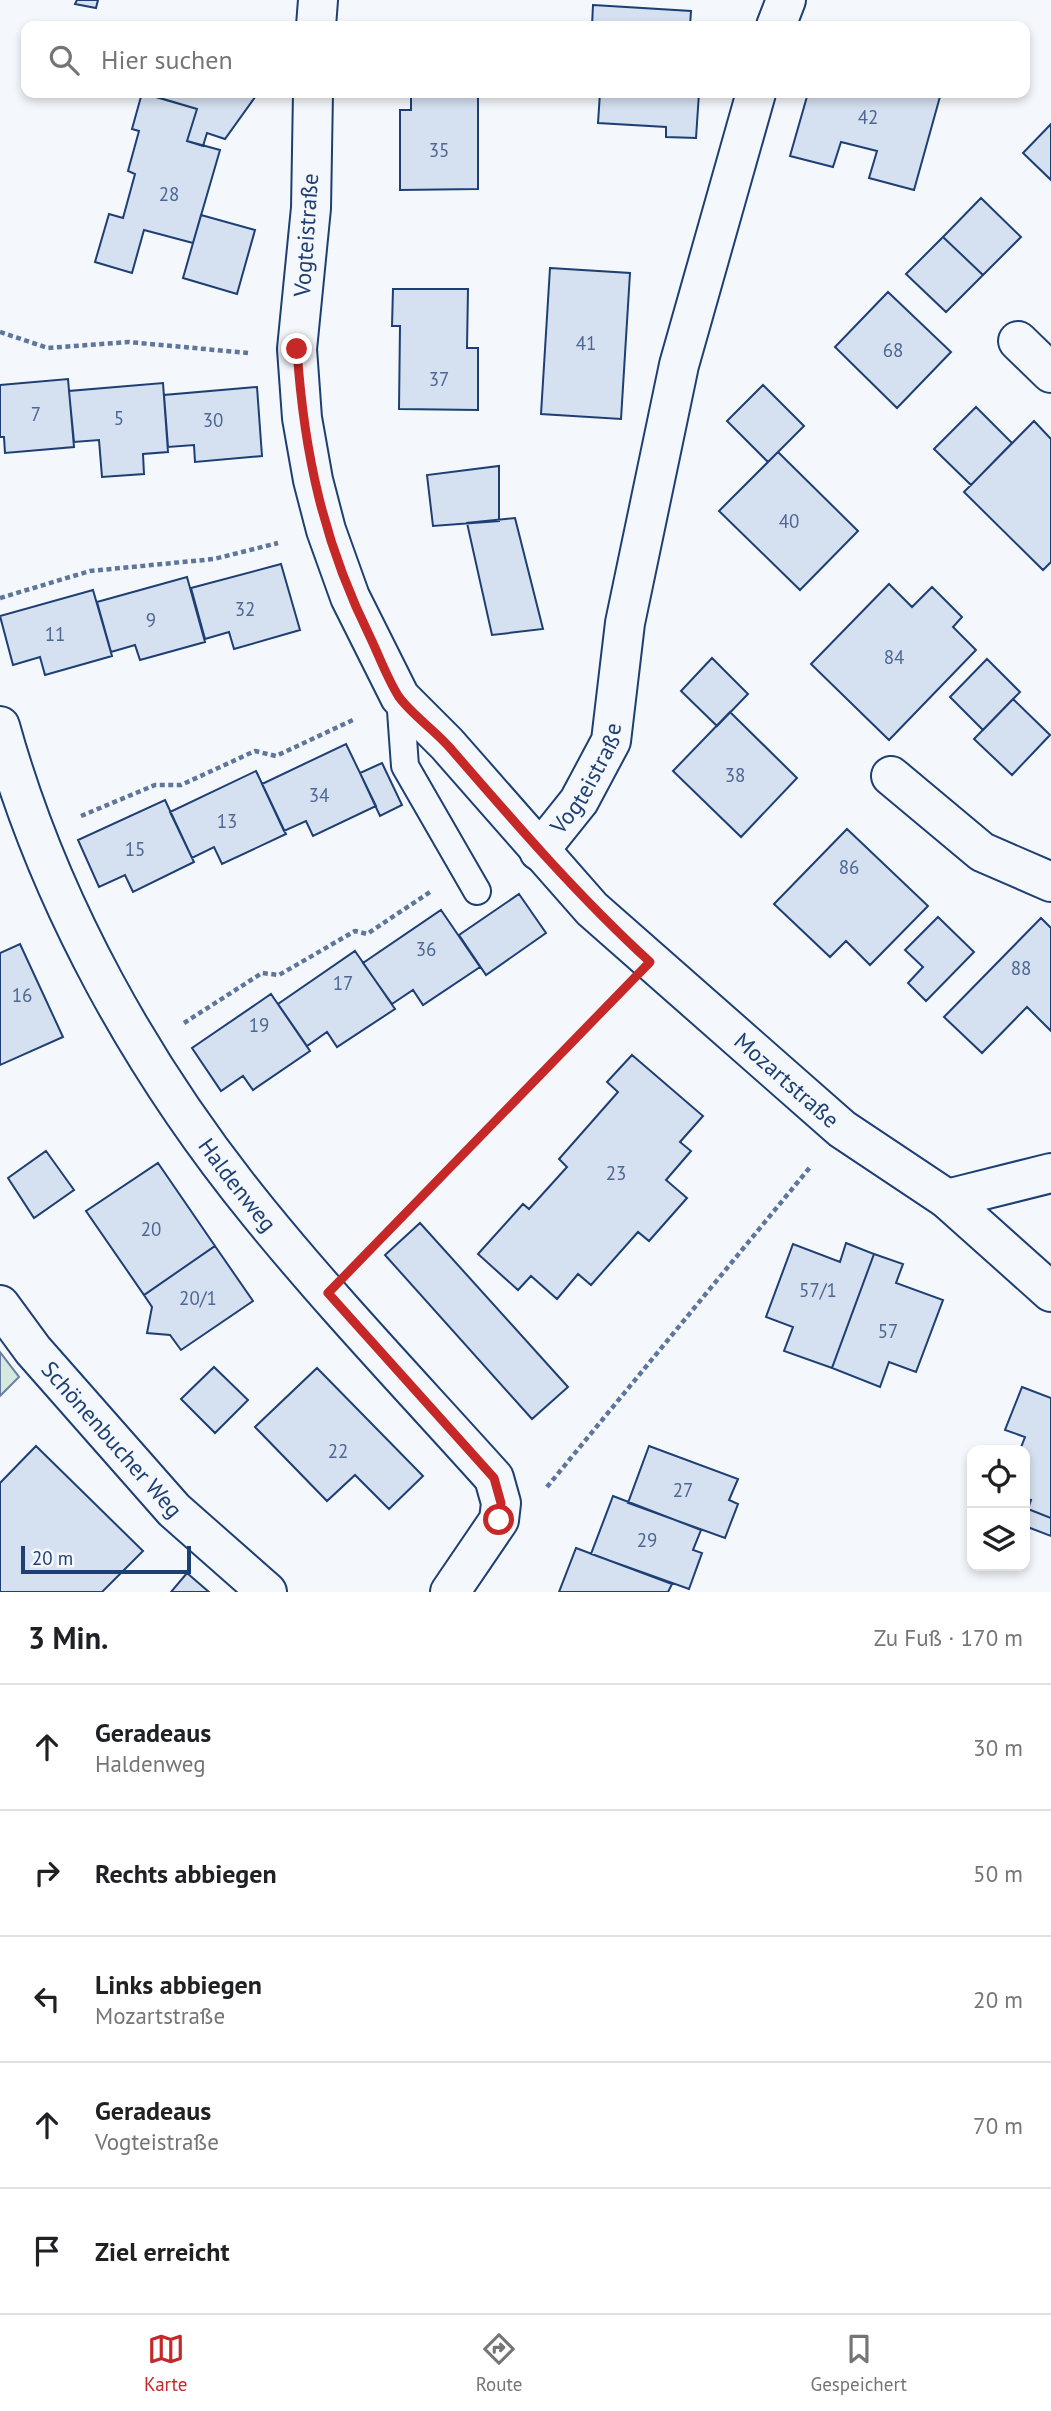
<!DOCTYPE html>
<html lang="de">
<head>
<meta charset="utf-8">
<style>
	body { margin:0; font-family:"PT Sans",sans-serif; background:#f2f2f2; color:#202124 }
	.controls { position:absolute; right:21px; bottom:21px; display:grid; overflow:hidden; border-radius:14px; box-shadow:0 4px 10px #0003 }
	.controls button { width:63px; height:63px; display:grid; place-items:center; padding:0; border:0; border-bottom:2px solid #e0e0e0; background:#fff; color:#202124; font:35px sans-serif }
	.scale { position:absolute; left:21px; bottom:18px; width:170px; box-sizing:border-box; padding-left:7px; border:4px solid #1d3f73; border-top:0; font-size:19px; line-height:24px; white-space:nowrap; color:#1d3f73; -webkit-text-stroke:5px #f4f7fb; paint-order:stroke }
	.stop { position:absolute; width:21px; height:21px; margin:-16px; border:5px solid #c62828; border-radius:50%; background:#fff }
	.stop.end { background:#c62828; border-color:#fff; box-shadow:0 2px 7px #0008 }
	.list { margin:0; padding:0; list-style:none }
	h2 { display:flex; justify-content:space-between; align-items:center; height:91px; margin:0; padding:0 28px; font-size:30px }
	h2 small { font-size:23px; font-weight:400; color:#757577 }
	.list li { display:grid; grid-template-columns:46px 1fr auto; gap:21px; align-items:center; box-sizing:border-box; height:126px; padding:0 28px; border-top:2px solid #e0e0e0 }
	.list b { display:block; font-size:26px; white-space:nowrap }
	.list p { margin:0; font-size:23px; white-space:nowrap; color:#757577 }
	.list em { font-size:23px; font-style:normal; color:#757577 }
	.icon { flex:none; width:38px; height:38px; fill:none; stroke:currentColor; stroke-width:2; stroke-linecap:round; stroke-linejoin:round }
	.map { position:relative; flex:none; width:1051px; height:1592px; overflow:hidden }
	.search { position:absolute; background:#fff; box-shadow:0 4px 10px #0003; left:21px; right:21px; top:21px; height:77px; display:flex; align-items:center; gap:18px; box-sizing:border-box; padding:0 24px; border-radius:14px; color:#757577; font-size:26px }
	.sheet { height:721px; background:#fff }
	nav { display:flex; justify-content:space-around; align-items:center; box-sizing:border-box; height:98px; border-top:2px solid #e0e0e0; background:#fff; font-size:19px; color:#757577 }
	nav a { display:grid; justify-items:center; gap:4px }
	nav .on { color:#c62828 }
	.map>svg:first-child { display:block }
</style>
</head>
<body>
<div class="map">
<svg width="1051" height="1592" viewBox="0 0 1051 1592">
	<rect width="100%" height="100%" fill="#f4f7fb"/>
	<!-- green -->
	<path fill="#d7e8df" stroke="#687fa3" stroke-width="2" d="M0,1352L19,1377L0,1396Z"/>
	<!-- building -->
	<path fill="#d5e0f0" stroke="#1d3f73" stroke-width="2" d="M77,0H98L96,8L75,4Z
		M593,5L691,11L690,26H592Z
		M142,93L197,109L187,141L220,150L193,243L144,230L132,273L95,262L109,214L123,218L135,174L128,171L139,131L132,129Z
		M161,93H258L225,139L207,133L203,146L187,141L197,109L160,98Z
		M411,93H478V189L400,190V110H411Z
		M600,93H699L696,138L666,137V127L598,123Z
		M808,93H941L914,190L869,178L877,151L841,142L833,167L790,156Z
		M1051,124V180L1023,153Z
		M981,198L1021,237L983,275L943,237Z
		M201,215L255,230L237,294L183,278Z
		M943,237L983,275L946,312L906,274Z
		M550,268L630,273L621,419L541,414Z
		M393,289H468L467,348H478V410L399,409L400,326H392Z
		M888,292L951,352L897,408L835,347Z
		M68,379L74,447L5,453L4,437H0V385Z
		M163,383L168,452L143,454L144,474L102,477L99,440L74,442L69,391Z
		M763,385L804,426L768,462L727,421Z
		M257,387L262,456L195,462L194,445L168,447L164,395Z
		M976,407L1012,443L971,485L934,449Z
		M1034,421L1051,439V562L1043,570L964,492Z
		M778,452L858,531L800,590L719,511Z
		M499,466V521L433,526L427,475Z
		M515,518L543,629L492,635L467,523Z
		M281,564L300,630L234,649L229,632L205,639L191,588Z
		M187,577L205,642L140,660L135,645L111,652L97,602Z
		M889,584L912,607L932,587L962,617L953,627L976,650L889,740L811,664Z
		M93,590L112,656L45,675L40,657L13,665L0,616Z
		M712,658L748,694L717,726L681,691Z
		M987,659L1020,692L983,730L950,697Z
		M1013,699L1050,735L1012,775L974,739Z
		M730,712L797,778L741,837L673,771Z
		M346,744L376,806L313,836L306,821L284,831L262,784Z
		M382,763L402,805L380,816L360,773Z
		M256,771L286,834L222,864L214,847L192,858L170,812Z
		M165,800L194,862L133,892L125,875L99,887L78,840Z
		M847,829L928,906L870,965L846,941L830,957L774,904Z
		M519,894L546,933L486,975L459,935Z
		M441,910L480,967L423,1005L413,990L392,1004L363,963Z
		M938,917L974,952L926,1001L908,983L923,967L905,950Z
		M1041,918L1051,928V1031L1027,1007L982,1053L944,1017Z
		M20,944L63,1037L0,1065V953Z
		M355,951L395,1009L337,1047L327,1032L307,1046L278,1004Z
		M271,994L310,1051L253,1090L243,1076L221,1091L192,1048Z
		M632,1055L703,1116L680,1142L691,1151L666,1180L687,1198L649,1241L638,1232L591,1285L578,1274L557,1299L531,1276L518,1290L478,1254L523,1204L529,1209L567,1167L559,1159L618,1092L607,1082Z
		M46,1151L74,1190L34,1218L8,1178Z
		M158,1163L215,1246L144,1295L86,1211Z
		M420,1223L568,1387L532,1419L385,1255Z
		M846,1243L874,1254L832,1368L784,1351L793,1327L766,1317L793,1244L840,1262Z
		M215,1246L253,1301L181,1350L170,1335L147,1333L152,1307L144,1295Z
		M874,1254L903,1264L896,1283L943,1300L916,1372L889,1362L880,1387L832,1368Z
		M214,1367L248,1400L215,1433L181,1399Z
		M317,1368L423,1476L389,1509L355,1475L327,1501L255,1427Z
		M1022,1387L1051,1398V1518L1028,1509L1031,1500L1025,1498V1450H1020L1025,1437L1005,1430Z
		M36,1446L143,1551L102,1592H0V1483Z
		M649,1446L738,1479L729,1500L738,1504L725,1538L628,1503Z
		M613,1496L701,1530L693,1550L702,1553L689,1589L591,1554Z
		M1028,1509L1051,1518V1536L1025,1526Z
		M576,1548L672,1584L668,1592H559Z
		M187,1573L209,1592H171Z"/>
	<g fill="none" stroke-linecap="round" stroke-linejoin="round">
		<defs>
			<path id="lane" d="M400,697L405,766L477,891"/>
			<g id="street">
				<path d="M316,26L318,0"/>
				<path d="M776,26L786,0"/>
				<path id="s1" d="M313,93L311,208L297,349L302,418L313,480L326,530L350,597L400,697L447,744L592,909L842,1129L947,1199L1051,1292"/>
				<path d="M1018,341L1051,373"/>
				<path id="s2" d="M0,726C49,903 143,1071 259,1213C333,1304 415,1390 494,1478L501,1503L499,1520L450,1592"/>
				<path d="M891,776L982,852L1051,882"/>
				<path id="s3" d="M539,851L579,801L611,741L625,623L679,365L756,93"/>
				<path d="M947,1199L1051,1173"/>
				<path id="s4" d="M0,1305L33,1350L174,1510L267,1592"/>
			</g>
		</defs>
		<!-- lane casing -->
		<use href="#lane" stroke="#1d3f73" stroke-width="30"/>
		<!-- street casing -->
		<use href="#street" stroke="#1d3f73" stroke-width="42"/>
		<!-- path -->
		<path stroke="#5e769c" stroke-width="4.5" stroke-dasharray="5 3.5" stroke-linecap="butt" d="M0,332L48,348L129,342L248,353
			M0,598L90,571L214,559L278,543
			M81,816L155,785H181L255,751L276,756L355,719
			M184,1023L262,973L279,975L355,931L367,934L430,892
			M361,1260L618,995
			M547,1487L811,1166"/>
		<!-- lane -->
		<use href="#lane" stroke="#f4f7fb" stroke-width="26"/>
		<!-- street -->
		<use href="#street" stroke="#f4f7fb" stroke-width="38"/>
	</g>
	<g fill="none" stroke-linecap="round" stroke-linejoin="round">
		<!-- route -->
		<path stroke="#c62828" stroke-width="9" d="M297,349C304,455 324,544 371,639C380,658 388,680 399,697C413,716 436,731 451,749C515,823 578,896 650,962L328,1293L494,1478L501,1503L499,1520"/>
	</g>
	<g text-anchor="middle" stroke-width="5" stroke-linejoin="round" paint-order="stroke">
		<!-- number labels -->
		<g font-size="19" fill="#4b6792">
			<text x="868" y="124">42</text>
			<text x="439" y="157">35</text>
			<text x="169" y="201">28</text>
			<text x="586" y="350">41</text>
			<text x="893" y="357">68</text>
			<text x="439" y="386">37</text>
			<text x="36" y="421">7</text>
			<text x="119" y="425">5</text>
			<text x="213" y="427">30</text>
			<text x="789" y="528">40</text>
			<text x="245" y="616">32</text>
			<text x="151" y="627">9</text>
			<text x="55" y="641">11</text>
			<text x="894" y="664">84</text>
			<text x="735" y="782">38</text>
			<text x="319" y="802">34</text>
			<text x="227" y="828">13</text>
			<text x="135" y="856">15</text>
			<text x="849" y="874">86</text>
			<text x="426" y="956">36</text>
			<text x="1021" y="975">88</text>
			<text x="343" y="990">17</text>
			<text x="22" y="1002">16</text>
			<text x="259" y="1032">19</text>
			<text x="616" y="1180">23</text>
			<text x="151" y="1236">20</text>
			<text x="818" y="1297">57/1</text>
			<text x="198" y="1305">20/1</text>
			<text x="888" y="1338">57</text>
			<text x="338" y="1458">22</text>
			<text x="683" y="1497">27</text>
			<text x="647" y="1547">29</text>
		</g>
		<!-- street labels -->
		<g font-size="23" fill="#1d3f73" stroke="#f4f7fb">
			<text transform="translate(306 235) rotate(-86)" y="8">Vogteistraße</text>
			<text dy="8" stroke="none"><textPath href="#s3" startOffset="88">Vogteistraße</textPath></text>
			<text dy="8" stroke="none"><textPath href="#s1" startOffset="1169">Mozartstraße</textPath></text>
			<text dy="8" stroke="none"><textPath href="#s2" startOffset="520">Haldenweg</textPath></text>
			<text dy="8" stroke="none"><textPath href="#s4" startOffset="175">Schönenbucher Weg</textPath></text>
		</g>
	</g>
</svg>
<div class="controls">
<button><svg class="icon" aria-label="locate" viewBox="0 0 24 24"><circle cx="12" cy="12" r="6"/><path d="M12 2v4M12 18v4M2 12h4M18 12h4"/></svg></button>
<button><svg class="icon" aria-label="layers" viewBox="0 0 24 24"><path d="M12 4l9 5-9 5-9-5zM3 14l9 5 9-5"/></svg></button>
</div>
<div class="scale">20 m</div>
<div class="stop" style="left:499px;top:1520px"></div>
<div class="stop end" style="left:297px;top:349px"></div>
<div class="search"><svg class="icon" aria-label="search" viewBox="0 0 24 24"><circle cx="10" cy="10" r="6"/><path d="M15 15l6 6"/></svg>Hier suchen</div>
</div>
<section class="sheet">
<h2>3 Min.<small>Zu Fuß · 170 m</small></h2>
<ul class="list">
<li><svg class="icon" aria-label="ahead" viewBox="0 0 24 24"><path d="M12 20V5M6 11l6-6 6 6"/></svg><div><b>Geradeaus</b><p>Haldenweg</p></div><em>30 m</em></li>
<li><svg class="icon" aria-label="right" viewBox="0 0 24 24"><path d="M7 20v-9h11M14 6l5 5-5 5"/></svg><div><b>Rechts abbiegen</b></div><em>50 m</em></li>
<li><svg class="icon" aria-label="left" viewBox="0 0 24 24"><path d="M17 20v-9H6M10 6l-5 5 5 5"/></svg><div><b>Links abbiegen</b><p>Mozartstraße</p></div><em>20 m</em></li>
<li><svg class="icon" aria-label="ahead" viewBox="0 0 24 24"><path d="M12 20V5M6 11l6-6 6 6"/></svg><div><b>Geradeaus</b><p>Vogteistraße</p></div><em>70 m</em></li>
<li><svg class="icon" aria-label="arrive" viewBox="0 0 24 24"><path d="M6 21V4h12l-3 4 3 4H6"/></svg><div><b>Ziel erreicht</b></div></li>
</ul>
</section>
<nav>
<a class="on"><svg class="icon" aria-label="map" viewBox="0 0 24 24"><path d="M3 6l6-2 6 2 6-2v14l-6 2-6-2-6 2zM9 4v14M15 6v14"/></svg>Karte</a>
<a><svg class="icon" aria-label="directions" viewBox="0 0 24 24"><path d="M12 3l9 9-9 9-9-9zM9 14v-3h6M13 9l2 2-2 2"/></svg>Route</a>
<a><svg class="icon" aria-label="saved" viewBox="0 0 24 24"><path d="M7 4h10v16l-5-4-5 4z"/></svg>Gespeichert</a>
</nav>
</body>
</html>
